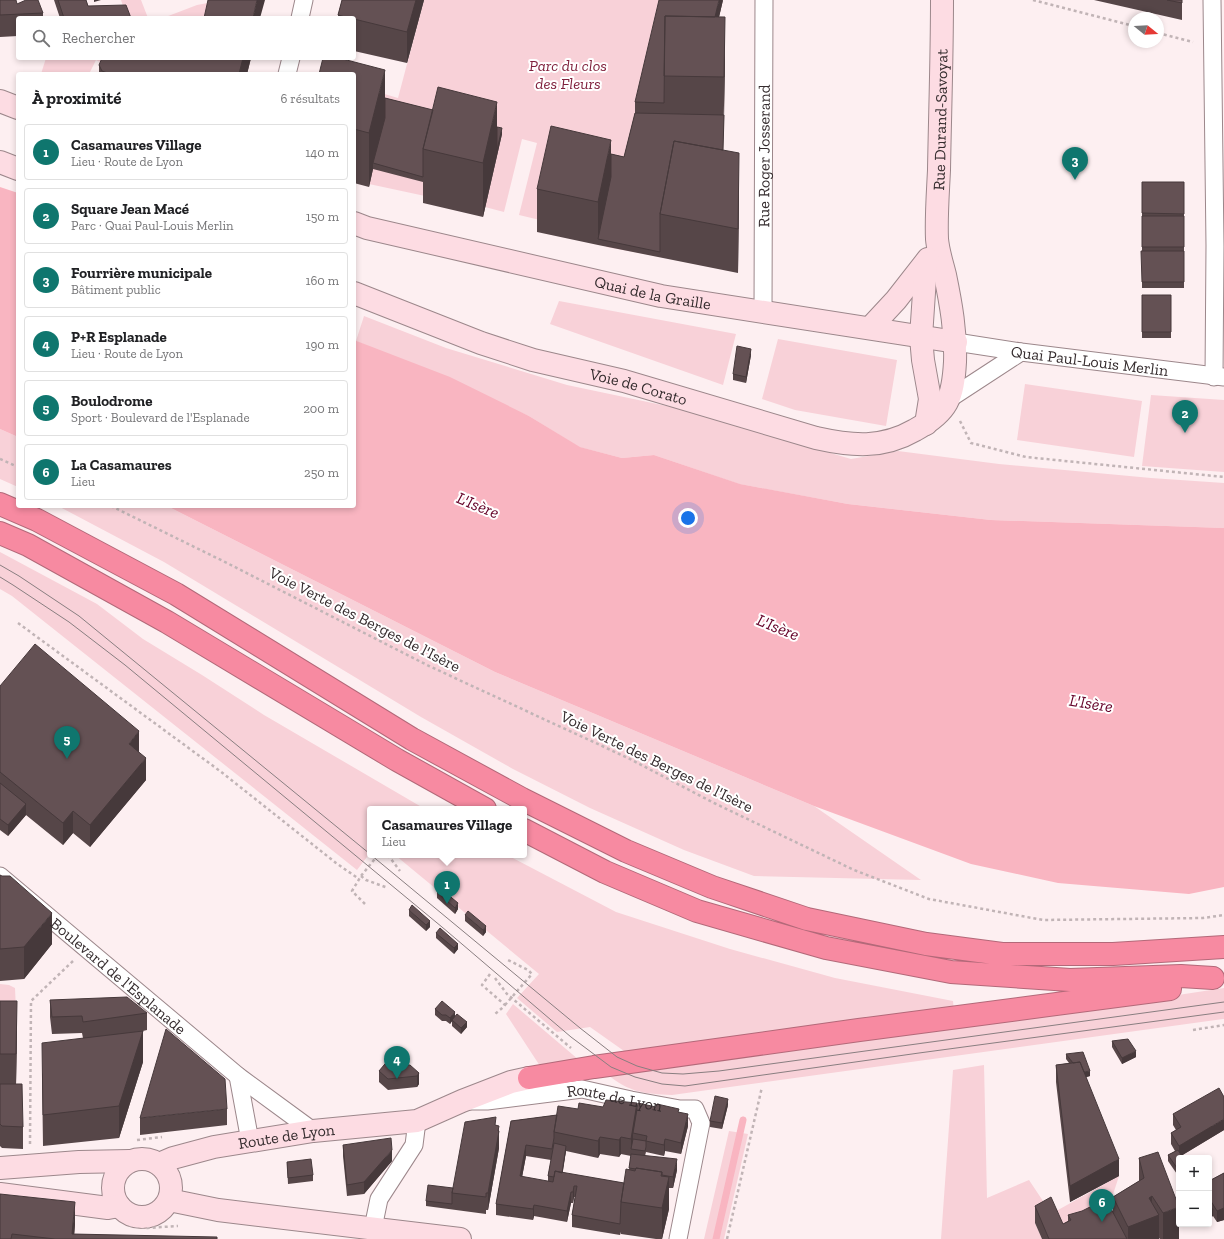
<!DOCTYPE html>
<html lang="fr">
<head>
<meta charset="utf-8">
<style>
	body { margin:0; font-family:"Zilla Slab",serif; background:#f2f2f2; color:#202124 }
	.controls { position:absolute; right:12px; bottom:12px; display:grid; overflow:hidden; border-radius:4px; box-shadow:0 2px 6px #0003 }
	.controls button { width:36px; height:36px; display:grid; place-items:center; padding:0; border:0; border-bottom:1px solid #e0e0e0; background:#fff; color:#202124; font:20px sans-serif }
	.compass { position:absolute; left:1128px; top:12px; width:36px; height:36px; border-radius:50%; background:#fff; box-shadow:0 2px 6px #0003; rotate:108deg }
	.you { position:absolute; left:688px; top:518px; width:14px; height:14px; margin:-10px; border:3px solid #fff; border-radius:50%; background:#1a73e8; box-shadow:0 0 0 6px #1a73e833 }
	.badge { display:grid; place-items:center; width:26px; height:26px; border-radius:50%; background:#0f766e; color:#fff; font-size:13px; font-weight:700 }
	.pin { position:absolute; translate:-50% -33px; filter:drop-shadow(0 1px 2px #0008) }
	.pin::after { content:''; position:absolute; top:21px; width:14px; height:12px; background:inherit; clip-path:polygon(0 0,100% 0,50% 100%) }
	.popup { position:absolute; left:367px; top:806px; width:160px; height:52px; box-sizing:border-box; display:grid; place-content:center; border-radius:4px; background:#fff; filter:drop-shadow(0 1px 3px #0005); font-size:13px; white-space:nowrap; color:#757577 }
	.popup b { font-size:15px; color:#202124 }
	.popup::after { content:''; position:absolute; left:50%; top:100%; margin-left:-8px; border:8px solid transparent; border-top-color:#fff }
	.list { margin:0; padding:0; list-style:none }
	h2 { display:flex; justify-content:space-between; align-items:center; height:52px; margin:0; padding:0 16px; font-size:17px }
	h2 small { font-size:13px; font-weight:400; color:#757577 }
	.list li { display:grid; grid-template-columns:26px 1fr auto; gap:12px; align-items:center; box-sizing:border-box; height:56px; margin:0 8px 8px; padding:0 8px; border:1px solid #e0e0e0; border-radius:4px }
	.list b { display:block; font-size:15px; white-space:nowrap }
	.list p { margin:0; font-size:13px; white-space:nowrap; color:#757577 }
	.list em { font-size:13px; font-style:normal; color:#757577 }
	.icon { flex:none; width:22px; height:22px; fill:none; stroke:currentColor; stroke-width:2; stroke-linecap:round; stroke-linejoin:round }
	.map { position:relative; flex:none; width:1224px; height:1239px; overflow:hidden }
	.search { position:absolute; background:#fff; box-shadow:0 2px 6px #0003; left:16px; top:16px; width:340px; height:44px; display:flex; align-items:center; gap:10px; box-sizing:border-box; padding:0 14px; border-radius:4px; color:#757577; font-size:15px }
	.panel { position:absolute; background:#fff; box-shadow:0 2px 6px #0003; left:16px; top:72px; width:340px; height:436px; border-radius:4px }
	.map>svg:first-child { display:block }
</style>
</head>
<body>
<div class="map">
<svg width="1224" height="1239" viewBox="0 0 1224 1239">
	<rect width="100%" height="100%" fill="#fdeff1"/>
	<!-- green -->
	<path fill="#f8d1d8" d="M121,0H141L148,18H127Z
		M424,0H663L651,255L606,247L623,177L540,220L519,215L537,143L522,139L504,212L485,207L497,155L425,196L369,184L354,85L398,98Z
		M213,2L209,18H163L197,5Z
		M46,58H105L102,63L96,60L89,74L80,73V74H41Z
		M559,301L736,334L723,385L550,324Z
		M364,316L446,348L567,385L681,409L851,459L898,451L999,464L1151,478L1224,483V528L991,520L848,504L739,484L654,455L622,458L579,447L529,416L356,341Z
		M778,339L897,360L886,426L795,410L762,399Z
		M1025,384L1142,401L1134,457L1017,440Z
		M1151,395L1224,400V472L1142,466Z
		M0,429L18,437V487L0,479Z
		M58,506H167L495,672L814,806L921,880L754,876L684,850L590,808L513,769L421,717L164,562Z
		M0,552L97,604L143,639L202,675L264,715L425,809H370V853L357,870L12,596L0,589Z
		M395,855H507L616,912L730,949L835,978L953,1001L954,1011L635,1056L624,1051L590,1027L557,1032L517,998L539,974Z
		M0,984L9,985L15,988L17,1032H0Z
		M1224,988V1019H1223L672,1095C645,1094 628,1092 607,1074L1106,1006Z
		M513,1004L579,1060L540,1066L506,1014Z
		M984,1065L987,1198L1029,1180L1043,1201L1058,1210L1119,1176L1106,1216L1082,1227L1035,1223L1042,1239H941L953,1070Z
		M729,1131L748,1134L724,1239H704Z"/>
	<!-- water -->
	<path fill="#f9b5c1" d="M0,187L18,193V437L0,429Z
		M354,340L450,377L529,416L580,447L622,458L654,455L740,484L848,504L991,520L1224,528V887L1189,894L1058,883L971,864L814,806L495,672L167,506H354Z"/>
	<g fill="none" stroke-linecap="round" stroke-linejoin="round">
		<!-- stream -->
		<path stroke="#f9b5c1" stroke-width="7" d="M716,1239L743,1120"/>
		<defs>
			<g id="street">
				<path d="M1212,0L1215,246L1214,377"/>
				<path d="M300,18L304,0"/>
				<path d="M287,74L291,58"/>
				<path id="s1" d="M763,312L764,0"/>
				<path id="s2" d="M956,342L1021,352L1224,377"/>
				<path d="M949,399L1021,352"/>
				<path id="s3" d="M0,876L238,1076L313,1131"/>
				<path d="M238,1076L250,1141"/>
				<path id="s4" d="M470,1101H487L582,1089L631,1100L680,1109H695L701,1123L678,1239"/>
				<path d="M373,1228L379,1199L414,1145L417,1121"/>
			</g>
			<g id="secondary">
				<path d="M0,101L18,108"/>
				<path d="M0,162L18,169"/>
				<path id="s5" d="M354,223L367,228L661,296L956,342"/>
				<path id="s6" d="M354,293L481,343L533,360L624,381L816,438C852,446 882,449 915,430C948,412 953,398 955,362C956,332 951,304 945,275C942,263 938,251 937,239C936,216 938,192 939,170C940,113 942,56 942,0"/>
				<path d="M870,328L896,300L928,259"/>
				<path d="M926,424L930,399L923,360L921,337L926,263"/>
				<circle cx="142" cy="1188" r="29"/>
				<path id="s7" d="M159,1164L173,1158L214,1147L313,1131L417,1121L462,1101L511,1082L529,1078"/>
				<path d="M0,1168L79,1162L130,1161"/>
				<path d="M0,1194L108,1208L119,1206"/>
				<path d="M169,1200L218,1210L460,1239"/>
			</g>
			<path id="highway" d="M0,504L37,520L176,594L412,739L522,799L626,851L712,887L807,919L926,944L1002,954H1113L1224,947
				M0,533L28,545L167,622L397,760L485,809
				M524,830L605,872L697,911L826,948L951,972L1070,980L1181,976L1213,978
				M529,1078L594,1067L859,1030L1170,989"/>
		</defs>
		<!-- street casing -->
		<use href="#street" stroke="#9c878b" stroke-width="19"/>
		<!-- secondary casing -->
		<use href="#secondary" stroke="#9c878b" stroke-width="24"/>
		<!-- highway casing -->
		<use href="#highway" stroke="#b36979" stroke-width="24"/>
		<!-- path -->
		<path stroke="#c1b4b6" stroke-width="2.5" stroke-dasharray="3 3" stroke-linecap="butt" d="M1033,0L1134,26
			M1158,33L1193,42
			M960,421L971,443L1026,457L1224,477
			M0,459L18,467
			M111,506L227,563L429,666L628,758L714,803L854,870L929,899L1043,920L1203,918L1224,915
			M18,623L220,771L336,863L359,879
			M388,855L400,871
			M361,876L366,880L388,888
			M365,904L352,891L361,876L378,855
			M490,974L482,985L505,1005L501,1009L495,1014
			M495,978L507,994L571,1048
			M505,1005L532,974L528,970L506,959
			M1193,1030L1224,1025
			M137,1140L162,1137
			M30,1144L31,1001L73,961
			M129,1225L147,1228L178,1226
			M727,1239L762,1087"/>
		<!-- street -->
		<use href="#street" stroke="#fff" stroke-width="17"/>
		<!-- secondary -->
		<use href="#secondary" stroke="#fddce3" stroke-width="22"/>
		<!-- highway -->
		<use href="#highway" stroke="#f78aa1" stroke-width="22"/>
		<!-- tram -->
		<path stroke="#897e80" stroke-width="1" d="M0,565L19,576L79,616L370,854
			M0,577L13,585L69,622L125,665L442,927L571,1037L611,1067L635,1077L662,1084L685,1086L919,1053L1224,1012
			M371,855L580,1028L617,1057L637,1066L662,1073L683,1074L719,1071L1224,1002"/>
	</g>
	<!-- wall -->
	<path fill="#564648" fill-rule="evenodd" d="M0,0L17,4L43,13V18H18V36L0,37Z
		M54,0H86L88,6L131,18H60Z
		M342,0H424L407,63L354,51V18H338V15Z
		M723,0L719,17L725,60L723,150L739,197L738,273L598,245L537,232V189L611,154L624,157L635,113V102Z
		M1094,0H1182V20Z
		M251,58L247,74H99V65Z
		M354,74L385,98L497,127L502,134L483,217L423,203V182L373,169L369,187L354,183Z
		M1142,182H1184V288H1142Z
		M1142,295H1171V338H1142Z
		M751,355L746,383L733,380V374Z
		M0,686L139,752L146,780L90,847L73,833L63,845L26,815L8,836L0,830Z
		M0,875L52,944L24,979L0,981Z
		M437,892L458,909L455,914L437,898Z
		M409,910L430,927L426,931L409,916Z
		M465,915L486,932L483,936L465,921Z
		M436,933L458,949L454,954L436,938Z
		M50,1000L147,1013V1030L143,1031V1062L119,1138L43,1146L42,1074L83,1038L82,1033L52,1034L50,1017Z
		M0,1001L17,1032L16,1084L23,1127V1149L2,1148L0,1146Z
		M435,1009L455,1016L467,1027L461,1034L452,1026V1021L450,1024L446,1021H442L435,1015Z
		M1112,1041L1136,1057L1122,1064L1112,1047Z
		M1066,1054L1090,1076L1086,1077L1119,1176L1070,1202L1056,1082V1065L1069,1063L1066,1059Z
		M405,1065L419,1073V1084L417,1087L388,1090L379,1082V1071Z
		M728,1105L722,1129L710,1127V1121Z
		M603,1107L679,1112L688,1126L681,1154L665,1151L664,1156L646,1152L645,1156L677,1170L673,1188H669V1209L662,1239H656L621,1234V1232L620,1235L572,1227V1215L575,1197H574L573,1203H571L567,1222L534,1216L533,1220L496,1215V1204L511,1121L557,1115L578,1109ZM566,1151L598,1158L600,1154L619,1157L621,1154L631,1156L629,1170L624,1183L562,1173ZM526,1156L551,1160L548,1176V1182L522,1177Z
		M227,1109V1125L140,1135V1118Z
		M1173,1114L1224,1130L1181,1156L1179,1158V1177L1168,1161V1155L1175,1151L1171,1144V1133L1176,1130L1173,1125Z
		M496,1125L499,1131V1148L488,1210H486V1214L426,1206V1201L453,1188Z
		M343,1145L392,1161L364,1194L347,1196L343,1156Z
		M1139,1158L1179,1239H1160L1159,1238V1239H1042L1035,1223V1206L1063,1224L1068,1221V1215L1113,1212V1197L1139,1181Z
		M287,1162L313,1175V1181L288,1184Z
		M1224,1173V1220L1217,1222L1213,1216L1209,1218V1181Z
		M0,1194L75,1224L74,1234L217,1239H0Z"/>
	<!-- shaded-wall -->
	<path fill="#46393b" d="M94,0H101L94,2Z
		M257,0H265L260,18H253Z
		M416,0H424L407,63V32Z
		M719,0H723L709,60V43Z
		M725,17V60L724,121V77Z
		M243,58H251L247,74H239Z
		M385,70V124L373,163V169L369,187V133Z
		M497,102V150L502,128V134L483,217V163Z
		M611,140V183L598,239V202Z
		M739,153V197L738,273V229Z
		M751,349V355L746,383V377Z
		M139,731V753L129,744Z
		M146,758V780L90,847V825Z
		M26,804V815L8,836V825Z
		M73,811V833L63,845V823Z
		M458,903V909L455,914V908Z
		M52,913V944L24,979V947Z
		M430,921V927L426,931V925Z
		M486,926V932L483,936V930Z
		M458,944V949L454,954V948Z
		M17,1001V1032L16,1086V1054Z
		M455,1012V1017L450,1024V1018Z
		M467,1022V1027L461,1034V1028Z
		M143,1031V1062L119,1138V1106Z
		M1136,1051V1057L1122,1064V1058Z
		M1090,1071V1076L1080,1079V1073Z
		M419,1073V1084L417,1087V1076Z
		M728,1099V1105L722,1129V1123Z
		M637,1103V1120L633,1133V1142L631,1149V1156V1139Z
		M688,1114V1126L681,1154V1143Z
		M1224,1119V1130L1179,1157V1146Z
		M499,1126V1148L488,1210V1193Z
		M600,1137V1154L598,1158V1141Z
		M621,1137V1154L619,1157V1140Z
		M665,1139V1151L664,1156V1145Z
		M526,1145V1156L520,1188V1176Z
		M566,1146V1151L561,1184V1178Z
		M392,1150V1161L364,1194V1182Z
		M677,1159V1170L673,1188V1177Z
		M1119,1159V1176L1070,1202V1186Z
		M669,1177V1209L662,1239V1208Z
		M574,1186V1197L573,1203V1192Z
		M571,1192V1203L567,1222V1211Z
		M1152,1196V1217L1159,1215V1239H1128V1227L1149,1198Z
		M75,1202V1224L74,1239L72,1234Z
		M534,1205V1216L533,1220V1209Z
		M1179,1207V1239H1163V1213Z
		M1224,1208V1220L1217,1222V1211Z
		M1213,1210V1216L1209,1218V1213Z"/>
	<!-- building -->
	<path fill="#645154" stroke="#46393b" d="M0,0H16L17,4L26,0H38L43,13L0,15Z
		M58,0H86L88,6L126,5L131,18H64Z
		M208,0H257L253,18H204Z
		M342,0H416L407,32L354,19V18H349L338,15Z
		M659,0H719L715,17L665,16L664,103L635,102Z
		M1167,0H1182V3Z
		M665,16L725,17L724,77L664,76Z
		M102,58H243L239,74H110L102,71L99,65Z
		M323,58H339L385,70L369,133L354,129V74H319Z
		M438,87L497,102L483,163L423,149Z
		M385,98L433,110L423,149V177L373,163L385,118Z
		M635,113L724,115L723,150L674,141L660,214V252L598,239L611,177V154L624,157Z
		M551,126L611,140L598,202L537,189Z
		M497,127L502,128L497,150Z
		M674,141L739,153L738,229L660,214Z
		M1142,182H1184V214L1142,213Z
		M1142,216H1184V247H1142Z
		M1141,251H1184V282H1142Z
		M1142,295H1171V332H1142Z
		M737,346L751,349L746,377L733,374Z
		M35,644L139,731L129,744L146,758L90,825L73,811L63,823L0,772V686Z
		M0,783L26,804L8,825L0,819Z
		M0,875L2,876H10L52,913L24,947L0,949Z
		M440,888L458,903L455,908L437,892Z
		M412,905L430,921L426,925L409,910Z
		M468,911L486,926L483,930L465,915Z
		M440,928L458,944L454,948L436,933Z
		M127,997L147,1013L83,1022L82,1016L52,1017L50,1000Z
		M0,1001H17L16,1054H0Z
		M442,1001L455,1012L450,1018L446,1015H442L435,1009Z
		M457,1014L467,1022L461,1028L452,1020Z
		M166,1029L225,1079L227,1109L140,1118Z
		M143,1031L119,1106L43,1115L42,1043Z
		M1128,1039L1136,1051L1122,1058L1112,1041Z
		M395,1052L404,1060L405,1065H410L419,1073L417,1076L388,1079L379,1071Z
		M1083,1052L1090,1071L1084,1072L1080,1062L1073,1063L1066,1054Z
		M1080,1062L1119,1159L1070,1186L1056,1065Z
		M0,1084H22L23,1127L2,1126L0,1124Z
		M1219,1088L1224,1097V1119L1179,1146L1171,1133L1181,1127L1173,1114Z
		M715,1096L728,1099L722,1123L710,1121Z
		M606,1100L637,1103L631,1139L621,1137L619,1140L600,1137L598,1141L554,1132L558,1106L578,1109L579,1103L603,1107Z
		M638,1103L656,1107L657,1104L679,1109L678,1112L688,1114L681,1143L665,1139L664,1145L646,1141L647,1136L633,1133Z
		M557,1115L554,1132V1138L552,1149L526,1145L520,1176L553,1182L555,1171L624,1183L621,1202L620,1224L572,1215L577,1186H574L573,1192H571L567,1211L534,1205L533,1209L496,1204L511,1121Z
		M496,1117L495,1125L499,1126L498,1131H499L488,1193H486V1197L452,1193L465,1122Z
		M391,1138L392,1150L364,1182L347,1185L343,1145Z
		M633,1139L646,1141V1147L645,1151L631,1149Z
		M554,1143L566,1146L562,1173L555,1171L554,1177L548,1176Z
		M1178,1150L1183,1158H1179V1171L1168,1155Z
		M1158,1152L1179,1207L1163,1213L1152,1196L1149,1198L1159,1215L1128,1227L1113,1197L1144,1178L1139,1158Z
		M631,1154L677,1159L673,1177L662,1175V1172L636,1168V1169L629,1168Z
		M311,1159L313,1175L288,1178L287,1162Z
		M636,1168L662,1172L661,1176L669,1177L662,1208L621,1202L626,1169L635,1171Z
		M1224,1173V1208L1217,1211L1209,1198V1181Z
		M428,1185L453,1188L452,1193V1204L426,1201Z
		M0,1194L75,1202L72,1234L217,1237V1239H55L12,1234L11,1239H0Z
		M1051,1197L1063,1224L1071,1220L1068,1215L1082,1211L1106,1199L1127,1239H1049L1035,1206Z
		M1209,1203L1213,1210L1209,1213Z"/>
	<g text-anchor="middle" stroke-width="4" stroke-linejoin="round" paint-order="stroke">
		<!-- park labels -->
		<g font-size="16" font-style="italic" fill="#80213d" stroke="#fff">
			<text x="568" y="71">Parc du clos<tspan x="568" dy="18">des Fleurs</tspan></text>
		</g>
		<!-- street labels -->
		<g font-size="16" fill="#352c2e" stroke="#fff">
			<text dy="6" stroke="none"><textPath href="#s6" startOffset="915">Rue Durand-Savoyat</textPath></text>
			<text dy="6" stroke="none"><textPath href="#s1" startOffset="156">Rue Roger Josserand</textPath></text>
			<text dy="6" stroke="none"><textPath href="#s5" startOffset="307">Quai de la Graille</textPath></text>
			<text dy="6" stroke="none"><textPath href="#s2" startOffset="135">Quai Paul-Louis Merlin</textPath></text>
			<text dy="6" stroke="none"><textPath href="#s6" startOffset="300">Voie de Corato</textPath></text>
			<text transform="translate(365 619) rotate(27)" y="6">Voie Verte des Berges de l'Isère</text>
			<text transform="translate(657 761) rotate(26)" y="6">Voie Verte des Berges de l'Isère</text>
			<text dy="6" stroke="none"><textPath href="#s3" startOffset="155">Boulevard de l'Esplanade</textPath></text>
			<text dy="6" stroke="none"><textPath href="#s4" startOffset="146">Route de Lyon</textPath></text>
			<text dy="6" stroke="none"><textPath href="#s7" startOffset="131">Route de Lyon</textPath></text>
		</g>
		<!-- water labels -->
		<g font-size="17" font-style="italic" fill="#640027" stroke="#fff">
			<text transform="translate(478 505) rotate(22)" y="6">L'Isère</text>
			<text transform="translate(778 627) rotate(22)" y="6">L'Isère</text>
			<text transform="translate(1091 703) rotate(9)" y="6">L'Isère</text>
		</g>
	</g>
</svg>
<div class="controls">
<button>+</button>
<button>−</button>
</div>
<svg class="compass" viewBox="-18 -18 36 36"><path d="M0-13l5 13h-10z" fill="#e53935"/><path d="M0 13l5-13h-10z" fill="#757577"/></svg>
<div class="you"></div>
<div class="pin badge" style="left:447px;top:904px">1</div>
<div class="popup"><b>Casamaures Village</b>Lieu</div>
<div class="pin badge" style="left:1185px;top:433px">2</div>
<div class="pin badge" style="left:1075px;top:180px">3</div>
<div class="pin badge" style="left:397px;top:1079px">4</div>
<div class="pin badge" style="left:67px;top:759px">5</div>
<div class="pin badge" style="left:1102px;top:1222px">6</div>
<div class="search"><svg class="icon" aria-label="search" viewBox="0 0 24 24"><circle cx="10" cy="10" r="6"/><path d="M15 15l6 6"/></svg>Rechercher</div>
<section class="panel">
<h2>À proximité<small>6 résultats</small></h2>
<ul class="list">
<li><span class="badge">1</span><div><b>Casamaures Village</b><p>Lieu · Route de Lyon</p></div><em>140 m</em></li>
<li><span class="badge">2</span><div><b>Square Jean Macé</b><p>Parc · Quai Paul-Louis Merlin</p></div><em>150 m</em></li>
<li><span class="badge">3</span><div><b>Fourrière municipale</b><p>Bâtiment public</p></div><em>160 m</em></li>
<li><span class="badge">4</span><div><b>P+R Esplanade</b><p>Lieu · Route de Lyon</p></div><em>190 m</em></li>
<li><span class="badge">5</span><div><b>Boulodrome</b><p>Sport · Boulevard de l'Esplanade</p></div><em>200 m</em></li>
<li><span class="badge">6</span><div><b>La Casamaures</b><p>Lieu</p></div><em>250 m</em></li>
</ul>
</section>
</div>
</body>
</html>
